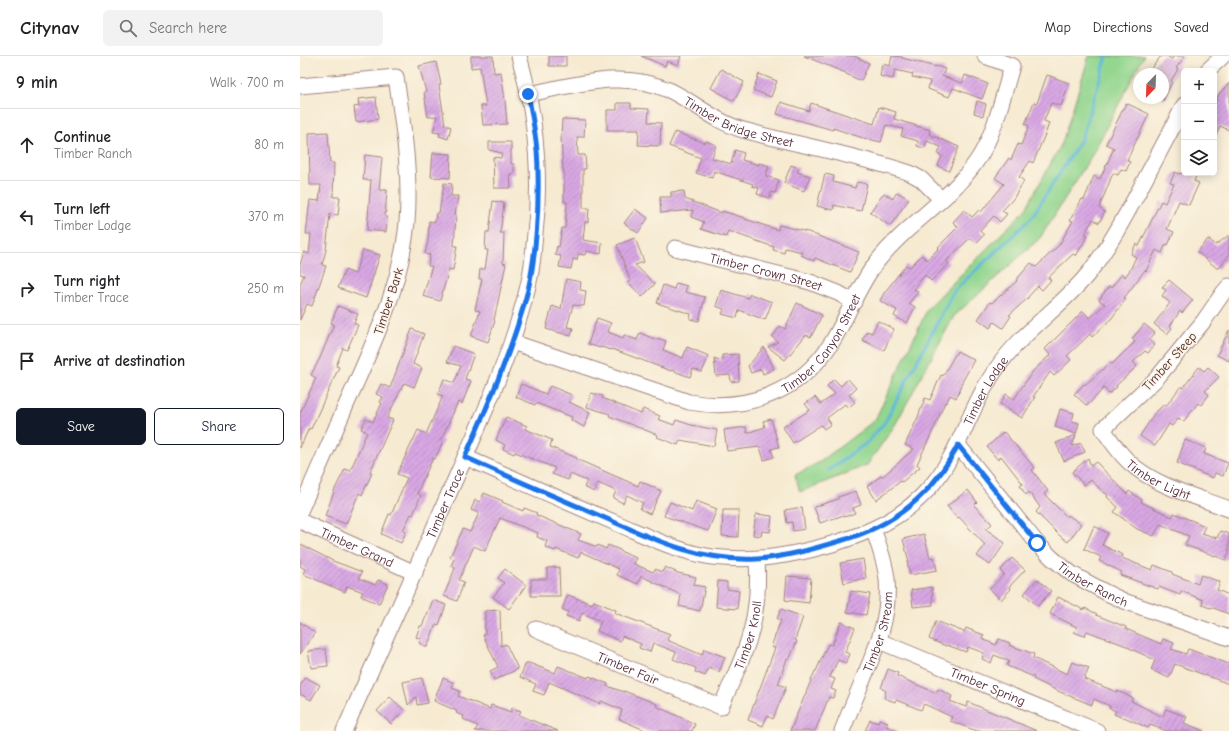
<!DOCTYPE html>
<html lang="en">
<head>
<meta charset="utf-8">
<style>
	body { margin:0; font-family:"Comic Neue",sans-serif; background:#f2f2f2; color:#202124 }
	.controls { position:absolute; right:12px; top:12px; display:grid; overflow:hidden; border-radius:6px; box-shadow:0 2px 10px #0003 }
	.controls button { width:36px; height:36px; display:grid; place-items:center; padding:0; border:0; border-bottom:1px solid #e0e0e0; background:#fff; color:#202124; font:20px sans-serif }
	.compass { position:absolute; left:833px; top:12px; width:36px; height:36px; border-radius:50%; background:#fff; box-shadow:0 2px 10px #0003; rotate:203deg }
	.stop { position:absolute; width:12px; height:12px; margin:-9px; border:3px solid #1a73e8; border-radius:50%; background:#fff }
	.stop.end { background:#1a73e8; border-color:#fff; box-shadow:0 1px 4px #0008 }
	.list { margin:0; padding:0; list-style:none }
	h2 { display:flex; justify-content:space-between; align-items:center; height:52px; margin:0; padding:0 16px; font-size:17px }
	h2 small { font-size:13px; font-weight:400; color:#757577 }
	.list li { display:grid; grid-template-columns:26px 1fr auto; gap:12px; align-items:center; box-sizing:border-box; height:72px; padding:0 16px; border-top:1px solid #e0e0e0 }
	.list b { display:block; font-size:15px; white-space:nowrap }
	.list p { margin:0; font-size:13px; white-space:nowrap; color:#757577 }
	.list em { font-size:13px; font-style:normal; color:#757577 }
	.actions { display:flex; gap:8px; padding:12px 16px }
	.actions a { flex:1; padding:9px 0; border:1px solid #111827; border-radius:6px; text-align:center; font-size:14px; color:#111827 }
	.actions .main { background:#111827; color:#fff }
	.icon { flex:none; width:22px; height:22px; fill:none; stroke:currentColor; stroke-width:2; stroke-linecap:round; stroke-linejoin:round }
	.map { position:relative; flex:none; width:929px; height:675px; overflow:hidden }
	header { display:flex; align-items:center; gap:24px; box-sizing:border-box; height:56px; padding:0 20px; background:#fff; border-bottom:1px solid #e0e0e0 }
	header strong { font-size:19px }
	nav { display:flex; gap:22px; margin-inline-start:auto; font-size:14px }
	.search { width:280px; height:36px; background:#f2f2f2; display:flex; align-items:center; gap:10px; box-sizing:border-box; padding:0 14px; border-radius:6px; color:#757577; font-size:15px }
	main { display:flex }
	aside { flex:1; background:#fff }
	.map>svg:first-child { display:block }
</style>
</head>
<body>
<header>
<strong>Citynav</strong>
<div class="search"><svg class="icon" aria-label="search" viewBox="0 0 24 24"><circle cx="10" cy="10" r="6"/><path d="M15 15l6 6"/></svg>Search here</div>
<nav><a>Map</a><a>Directions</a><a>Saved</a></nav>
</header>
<main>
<aside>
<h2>9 min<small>Walk · 700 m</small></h2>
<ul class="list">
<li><svg class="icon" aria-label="ahead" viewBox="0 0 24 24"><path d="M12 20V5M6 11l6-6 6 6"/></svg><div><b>Continue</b><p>Timber Ranch</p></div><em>80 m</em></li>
<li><svg class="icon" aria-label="left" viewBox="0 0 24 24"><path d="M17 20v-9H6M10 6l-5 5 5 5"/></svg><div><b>Turn left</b><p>Timber Lodge</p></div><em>370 m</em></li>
<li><svg class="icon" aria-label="right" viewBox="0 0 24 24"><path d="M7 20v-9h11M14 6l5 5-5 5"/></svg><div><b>Turn right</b><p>Timber Trace</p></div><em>250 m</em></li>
<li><svg class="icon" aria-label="arrive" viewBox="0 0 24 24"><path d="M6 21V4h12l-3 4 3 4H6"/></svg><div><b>Arrive at destination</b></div></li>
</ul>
<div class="actions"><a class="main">Save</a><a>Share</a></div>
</aside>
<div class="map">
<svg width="929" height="675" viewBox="0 0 929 675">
	<defs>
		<pattern id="building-hatch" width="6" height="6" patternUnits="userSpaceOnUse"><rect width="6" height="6" fill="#d8a7e4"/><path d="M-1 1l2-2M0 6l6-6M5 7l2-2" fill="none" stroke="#b187b9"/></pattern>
	</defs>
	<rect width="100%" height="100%" fill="#fcf5e5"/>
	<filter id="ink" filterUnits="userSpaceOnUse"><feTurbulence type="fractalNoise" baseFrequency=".025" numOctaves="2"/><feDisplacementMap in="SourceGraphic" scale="8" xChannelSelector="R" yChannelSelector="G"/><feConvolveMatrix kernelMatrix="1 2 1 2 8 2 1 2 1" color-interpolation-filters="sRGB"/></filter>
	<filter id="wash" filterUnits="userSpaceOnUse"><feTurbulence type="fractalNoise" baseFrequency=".012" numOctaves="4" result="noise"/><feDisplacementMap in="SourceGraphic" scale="16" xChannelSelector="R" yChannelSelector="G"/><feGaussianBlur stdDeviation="0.9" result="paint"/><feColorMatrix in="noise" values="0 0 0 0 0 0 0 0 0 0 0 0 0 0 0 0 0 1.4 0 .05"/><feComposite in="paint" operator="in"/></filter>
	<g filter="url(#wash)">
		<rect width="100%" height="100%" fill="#f6ead1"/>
		<!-- grass -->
		<path fill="#93d68f" stroke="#6e7a5d" d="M789,0H844L792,99L740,182L654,260L595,369L567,409L500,436L495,419L520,406L575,364L628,252L725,154L762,87Z"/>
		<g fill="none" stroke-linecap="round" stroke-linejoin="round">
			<!-- stream -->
			<path stroke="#61b8de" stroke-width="3" d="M529,414L568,386L585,366L654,235L731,162L781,84L807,0"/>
		</g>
		<g id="blocks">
			<!-- building -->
			<path fill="url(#building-hatch)" d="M171,0H193L194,17L201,16L205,45L207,68L183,69L181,50H186L180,11L171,12Z
				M249,0H266V10H249Z
				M341,0H381L378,9L367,5L365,10Z
				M504,0H554L569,7L561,25L546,18V17Z
				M592,0L602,1V2L636,11V10L645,13L642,20L662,27L665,19L688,28L682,43L653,32L649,41L628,33L630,25L612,21L613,18L595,14L593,23L580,20L582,8L590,10Z
				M861,0H867L872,3L874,0H885L876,12L878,13L871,25L872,26L863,46V18H847Z
				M136,6L141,28L139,29L145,69L151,71L148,83L139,80L140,77L133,76L137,60L128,61L124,36H126L119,10Z
				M421,13L444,26L434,45L411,32Z
				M459,18L477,25L471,41L453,34Z
				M747,19L769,27L761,50L751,47L744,65L749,67L746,76L733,107L730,105L719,121L724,125L713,143L702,155L707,158L700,166L694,160L680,175L684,179L676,187L670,182L646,205L649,207L631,225L625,219L614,233L618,236L609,247L615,251L607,267L594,260L597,254L580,245L584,237L606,209L610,211L622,199L627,204L639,192L638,191L658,171L653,166L664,154L672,161L679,154L681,156L704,128L695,122L709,102L711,104L718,88L721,89L729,70L725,68L734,46L737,47Z
				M929,27V74L920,70L914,84V49L919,38Z
				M76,41L78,63L56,66L54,51L59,50L58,43Z
				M677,45L686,48L683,60L674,57Z
				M481,46L509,55L511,47L574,68L579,51L596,56L594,63L630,74L629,78L659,91L649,115L638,110L642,100L638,98L641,91L627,85L624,92L617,90L618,85L601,80L603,73L586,69L581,86L563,82L533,72V74L477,58Z
				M317,47H331V52L349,53L348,66L361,67L360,90L338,89L339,74H307V54H317Z
				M826,47L849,58L827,104L830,106L826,115L821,113L818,119L813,117L799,152L805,156L799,167L793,163L785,178L788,179L776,200L773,198L748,222L751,224L742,234L738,230L728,241V242L709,259L711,260L703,272L694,266L690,272L678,263L690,246L692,247L717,225L716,224L731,207L736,211L759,189L773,165L770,164L782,143L784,144L794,120L800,123L814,92L806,88Z
				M262,63L285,64L284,81H277L278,99H285L286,113H283V152H289L288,166H285L283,184L302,187L301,198L286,195L285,199L278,198L277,204L273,203L271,213L259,211L261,200L255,199L257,190L259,191L262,172H265L267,146H264V114H263L261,81Z
				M28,76L30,107H34L33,141H40L38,159L30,158L26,194L22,209L26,210L12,250L7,248L0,264V228L4,219L0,218V209L4,196L9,198L11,178H6L10,144L19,145L21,129H10L9,77Z
				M375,76L405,87L406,85L416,89L412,102L431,108L435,94L444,97L442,104L459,109V107L469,110L466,120L479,124L475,137L471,136L470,142L457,138L459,132L452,130L453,128L414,115L412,122L396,117L401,102L369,90Z
				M189,86H211V108H214V118H210L211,132H194L193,101L201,102L202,97L189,94Z
				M133,97L151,98L150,122L131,121Z
				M65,99L82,101L79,134H87L85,161H87L86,176L67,174L71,124H63Z
				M491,109L499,112L497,116L510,120L504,135L484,127Z
				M875,116L880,118L881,117H897L894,125L899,127L889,149L879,145L867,173L874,176L868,189L866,188L862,197L856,194L846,215L845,214L824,242L826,243L811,263L792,281L790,278L767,300L771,304L754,320L750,316L733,341H735L722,362L700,348L706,338L714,343L733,315L750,299L745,293L783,255L790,262L805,248L799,244L809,230L811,232L822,218L825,221L830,214L836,201L831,198L836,188L839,190L861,145L865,147L874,128L870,127Z
				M525,118L534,120L533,126L555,132L557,126L567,128L561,155L534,149L533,154L517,150Z
				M144,127L152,128L151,140H158L155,159H156L154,190H157L153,214L149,213L140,245L123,240L132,210H128L130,199L125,198L128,185L129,165L135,166L136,157H139Z
				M384,135L385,143L422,157V155L445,162V163L478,174L479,169L508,176L559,196L550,216L515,202L514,205L501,199L502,196L485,192L484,197L473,194L474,191L428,175L426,181L401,173L404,166L391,161L393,154L361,157L360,141H371V136Z
				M597,136L609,143L590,170L570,156L584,137L593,143Z
				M193,145L204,147L200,177H204L203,207L206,208L194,264L195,265L188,286L171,280L180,255L175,254L182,223H179L180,213H185L188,194H185L186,176H189Z
				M335,153L348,162L338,177L324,167Z
				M929,179V199L918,213L897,196L908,183L916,189Z
				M335,182L344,206L335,209L355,228L342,241L328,226L330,224L317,189Z
				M63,194L80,199L66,242L38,232L45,214L55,218Z
				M266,223L281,226L280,234L286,235L284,250L273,249L267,271L273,272L271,280L246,273L252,250L261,253Z
				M869,224L893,244L882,257L880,255L870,270L872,272L867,278L854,268L870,247L862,240L866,234L862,231Z
				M376,227L387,230L385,236L405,241L399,265L390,263L391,258L357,247L363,229L374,233Z
				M421,234L448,242L450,238L472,246L465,264L439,254L437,262L422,258L424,253L416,250Z
				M497,247L522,259L511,281L506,279L485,304L468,291L478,286L472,281L480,270L485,273Z
				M38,250L58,258L54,267L58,269L47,294L43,292L36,310L39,311L11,373L9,372L0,392V357L16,322L11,319L20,302L34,268L31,267Z
				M297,262L311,267L308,276L323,282L324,279L337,284L340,277L357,284V282L366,285L363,294L383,302L387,291L409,300L402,316L393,313L390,321L371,314V315L312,293L311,294L301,291L300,292L288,288Z
				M578,265L594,273L584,294L562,284L567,275L572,277Z
				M844,268L855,277L849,284L855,289L848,297L845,295L833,306L837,310L816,330L817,331L809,338L804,332L787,350L774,338L784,328L785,329L810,307L812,308L835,286L832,283Z
				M112,273L124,278L113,308L122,312L114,331L104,327L87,362L93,364L70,416L72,417L62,439L59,437L46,468L25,460L35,433L45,413L50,415L67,376L61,373L66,363L73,366L82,347L80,346L83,341L76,338L81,328L90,332Z
				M929,274V305L917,299Z
				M153,290L174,298L165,323L171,325L162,348L158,346L141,384L143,385L135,403L133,402L117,437L121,439L113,459L111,458L103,474L106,476L101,487L81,478L89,458L91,459L107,422L97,418L118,374L126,378L143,340L138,338L144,323L154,327L161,310L147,306Z
				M464,291L474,313L463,318L461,313L451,317L448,310Z
				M657,295L674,304L661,328L662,329L656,342L650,339L646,347L645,346L636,368L617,408L620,411L602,426L601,425L576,444L567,430L581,420L582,421L614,393L605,389L618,361L625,342L630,344L641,319L643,320Z
				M438,298L439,325L431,326L430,319L416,320L414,302L422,305V299Z
				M899,311L904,315L908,311L919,321L905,335L909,339L901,349L898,347L883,366L879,362L872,370L869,368L855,390L840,380L854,358L864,348L866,350L881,330L883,332Z
				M534,323L541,330L548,323L556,332L549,339L555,346L548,352L545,348L527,362L531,368L524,373L521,369L493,387L483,371L510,354L505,348L515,341L521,348L535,338L527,330Z
				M221,328L246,338L250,330L272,339L269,346L290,356L284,371L271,364L272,361L236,347L235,349L216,341Z
				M291,337L303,340L302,342L341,358L343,353L360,360L358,363L374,369L376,364L391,369L417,374L414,390L380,384L378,389L357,381L358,379L309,360L310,358L287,351Z
				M760,353L774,357L772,365L779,367L776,378L755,371Z
				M206,361L227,370L225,373L252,384L250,391L277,402L276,403L338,430L340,425L361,435L350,458L340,453L343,447L327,439L323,447L313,442L316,435L298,427L294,436L284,431L287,425L270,418L268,424L252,418L255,412L215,396L214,398L203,393L205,389L196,384Z
				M471,363L479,391L471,393L474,401L464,404L460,391L427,395L424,374L446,371L447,377L465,371L463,365Z
				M704,376L735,412L732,414L748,435L744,438L767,461L768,459L781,468L768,486L759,479L736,456L740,451L729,436L726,439L720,430L723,428L701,400L698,404L687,391Z
				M776,379L772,390L781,387L785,396L764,405L756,387Z
				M885,384L906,392L904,398L928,407L923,420L915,417L913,422L877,407Z
				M788,402L791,410L796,406L827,438L829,435L842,444L841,446L872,461L874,457L905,470L902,477L917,482L920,475L929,478V497L926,504L885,489L889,480L860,468L854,480L837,473L814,456L818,451L807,441L808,439L802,435L791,424L784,429L772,416Z
				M668,434L677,446L674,449L692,468L686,473L705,487L690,509L677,500L685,489L659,461L657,462L647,450Z
				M556,435L561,449L553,452L555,457L544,461V459L520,467L514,451L538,443V441Z
				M184,437L203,445L202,446L223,455L224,452L237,457L236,459L281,478L278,484L297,491L298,489L306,493L308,489L320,494V495L336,502L334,508L353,516L355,513L362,516L365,511L378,517L396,521L394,529L405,531L400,555L379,550L381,539L341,520L338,528L317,519L319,513L281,496L278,502L256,493L255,495L245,491L247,485L237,481L238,477L200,462L185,495L174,490L159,524L164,526L157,545L144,540L155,512L151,510L154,503L150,501L163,473L170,476L179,457L171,454L175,444L180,446Z
				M396,445L417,453L408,475L364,460L370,446L392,455Z
				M502,451L505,473L493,475L492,466L487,467L485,454Z
				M423,454H439L438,481L422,480Z
				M456,458L472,460L470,476L462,475L461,480L453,479Z
				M794,470L808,477L802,489L823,499L822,502L852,514L854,509L872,516V518L898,528L901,519L920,526L917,534L929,539V558L911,551L910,552L902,549L903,544L881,535L880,539L859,531L858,533L820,519L822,516L799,505L801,501L784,493Z
				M624,478L630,502L634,501L637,514L610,519L607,506H609L603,483Z
				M0,488L33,505L62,516L59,522L75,529L78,524L88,528L79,548L61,540L63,536L47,530L45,536L3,518L5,513L0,510Z
				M712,502L725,514L709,531L711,533L701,544L690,533L704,518L700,515Z
				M563,503L566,522L544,527L540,507Z
				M259,511L260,540H231V523H247V512Z
				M205,513L226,529L209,553L193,541L204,527L198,522Z
				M487,520L511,522L509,547L485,544Z
				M737,523L751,535L738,550L724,538Z
				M418,525L427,526V533L439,535L437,553L416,551Z
				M632,531L633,549L613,551L611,534Z
				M551,535L570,538L566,559L547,556Z
				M268,539L292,548L294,545L316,554L315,557L370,578L367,584L402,599L404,593L425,601L419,616L409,612L405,620L395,616L396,612L373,603L376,596L353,587L350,596L339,592L341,588L322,580L320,585L297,575L301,565L282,557L279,565L266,560L268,556L262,553Z
				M758,541L784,554L785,552L797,558L796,559L826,571V573L861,588L863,583L874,587L871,593L886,598L888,593L929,608V628L875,608L869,622L851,614L855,604L829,592V591L787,575L784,580L774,576L777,571L750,558Z
				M133,544L146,549L139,569L136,568L127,591L119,587L121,583L116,581L120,570H122Z
				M481,553L503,561L495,584L497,585L489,604L487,603L478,628L486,631L473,663L467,660L463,670L448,664L475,592L471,591L481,564L477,563Z
				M200,554L201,590L206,588L218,613L194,624L190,615L198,611L183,579L185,578V555Z
				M636,565L664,576L666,572L684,579L682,583L696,589L699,583L710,587L709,589L734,598L733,602L767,618L772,606L789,612L784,623L817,636V635L833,642L831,645L863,661L866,653L887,661L884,667L904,675H867L850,669L848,672L824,661L823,662L814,658L816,655L809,652L810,650L794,643L792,649L760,636L733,623L734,621L707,610L709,605L694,599L691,607L682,603L684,597L668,591L666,596L647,589L646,590L629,583Z
				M0,566L15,577L0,598Z
				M541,566L555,572L545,596L550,598L546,607L538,604L530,621L535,623L531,633L536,635L533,642L529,641L515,675H490L515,615H516L528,588L532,589Z
				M26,593L28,610L11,612L8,595Z
				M226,607H229L255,617L258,610L288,622L289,620L308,628L307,630L324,636V635L357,648L356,650L395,668L392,675H347L319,663L322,654L301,645L300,648L249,626L244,639L233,635L236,628L220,621Z
				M588,613L598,617L597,620L636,637L638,633L652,640L650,645L666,651L668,646L737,675H677L650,665L652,661L624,648L621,654L596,644L595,646L584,642L586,635L581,632Z
				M5,621L20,629L11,644L0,638V630Z
				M122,622L128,647L117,649L116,641L108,649L103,626Z
				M143,622L154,627L152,632L160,635L158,640L190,653L191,649L211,656L212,652L221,655L219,659L258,675H175L178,670L163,663L164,660L156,657L157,655L134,645Z
				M90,641L104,654L91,668L77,655Z
				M579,663L588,666L586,670L598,675H565L570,664L578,667Z"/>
		</g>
	</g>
	<g filter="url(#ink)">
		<use href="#blocks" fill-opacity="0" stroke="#a0847e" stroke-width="1"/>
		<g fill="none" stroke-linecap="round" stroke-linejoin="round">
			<defs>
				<g id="minor">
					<path d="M907,15L923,0"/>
					<path d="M0,30L96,21C103,69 111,117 107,166C102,223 79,275 56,327C37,369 19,412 0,455"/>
					<path id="s1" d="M228,38C276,29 325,13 371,35C395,47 416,66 443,74C498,89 556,99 610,117L621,123L641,143"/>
					<path id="s2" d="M375,192L510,226L538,237L554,246"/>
					<path id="s3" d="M929,230L923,237L903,266L857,322L803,373C811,385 819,397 830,407C857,431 895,440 929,453"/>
					<path id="s4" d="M212,286L389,346C446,356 500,337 532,286C548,260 558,230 576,207C605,169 649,145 676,106C694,81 703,40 712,10L685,0"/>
					<path id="s5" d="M658,389L737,487L752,502L772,518L807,537L824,545L929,582"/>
					<path id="s6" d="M165,401C215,423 266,446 316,467C347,480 378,496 412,501C455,506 491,500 532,488C569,477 605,461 631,430C661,395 670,349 697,312C722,276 760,252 788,218C809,191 825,161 841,131C855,104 870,77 884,49"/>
					<path id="s7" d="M0,465L115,517"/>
					<path id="s8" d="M236,573L421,651C434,620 451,588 455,555C458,538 458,521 457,503"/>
					<path id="s9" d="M579,585L797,675"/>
					<path id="s10" d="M44,675C79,597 113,520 147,442C177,374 209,306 227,234C231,219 233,204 234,188C242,123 237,63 219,0"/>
					<path id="s11" d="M542,675C549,657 557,639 564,621C578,588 590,560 587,523C585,506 579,489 573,473"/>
				</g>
			</defs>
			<!-- minor casing -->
			<use href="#minor" stroke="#a0847e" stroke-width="17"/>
			<!-- minor -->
			<use href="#minor" stroke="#fff" stroke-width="15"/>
		</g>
	</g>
	<g fill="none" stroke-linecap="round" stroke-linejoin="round" filter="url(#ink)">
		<!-- route -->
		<path stroke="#1a73e8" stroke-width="5" d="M228,38C233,64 238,90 238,116C239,152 236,199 228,234C213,292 189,347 165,401C209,421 253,440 298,459C350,482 399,506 457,503C486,501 513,493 540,485C594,470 632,439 658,389L737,487"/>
	</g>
	<g text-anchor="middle" stroke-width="3" stroke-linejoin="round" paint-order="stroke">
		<!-- street labels -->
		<g font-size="13" fill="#4a1f2b" stroke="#fcf5e5">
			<text dy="5" stroke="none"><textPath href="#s1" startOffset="221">Timber Bridge Street</textPath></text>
			<text dy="5" stroke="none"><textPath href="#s2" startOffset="94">Timber Crown Street</textPath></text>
			<text transform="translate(88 245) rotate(-72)" y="5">Timber Bark</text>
			<text dy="5" stroke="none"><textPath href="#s4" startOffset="344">Timber Canyon Street</textPath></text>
			<text transform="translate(869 305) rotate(-48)" y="5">Timber Steep</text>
			<text dy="5" stroke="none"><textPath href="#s6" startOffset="615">Timber Lodge</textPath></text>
			<text dy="5" stroke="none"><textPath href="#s3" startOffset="268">Timber Light</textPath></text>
			<text dy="5" stroke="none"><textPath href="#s10" startOffset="249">Timber Trace</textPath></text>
			<text dy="5" stroke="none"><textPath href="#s7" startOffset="63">Timber Grand</textPath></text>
			<text dy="5" stroke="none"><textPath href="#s5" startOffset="196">Timber Ranch</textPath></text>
			<text dy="5" stroke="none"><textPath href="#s11" startOffset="106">Timber Stream</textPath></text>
			<text dy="5" stroke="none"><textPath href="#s8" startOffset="278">Timber Knoll</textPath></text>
			<text dy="5" stroke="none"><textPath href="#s8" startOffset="100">Timber Fair</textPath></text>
			<text dy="5" stroke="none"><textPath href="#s9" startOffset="118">Timber Spring</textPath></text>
		</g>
	</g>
</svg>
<div class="controls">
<button>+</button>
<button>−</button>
<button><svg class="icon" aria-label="layers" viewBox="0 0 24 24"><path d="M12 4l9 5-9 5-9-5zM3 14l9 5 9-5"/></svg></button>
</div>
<svg class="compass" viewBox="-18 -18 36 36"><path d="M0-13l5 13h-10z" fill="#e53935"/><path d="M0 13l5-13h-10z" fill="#757577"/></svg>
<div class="stop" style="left:737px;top:487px"></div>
<div class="stop end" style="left:228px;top:38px"></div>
</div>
</main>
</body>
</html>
